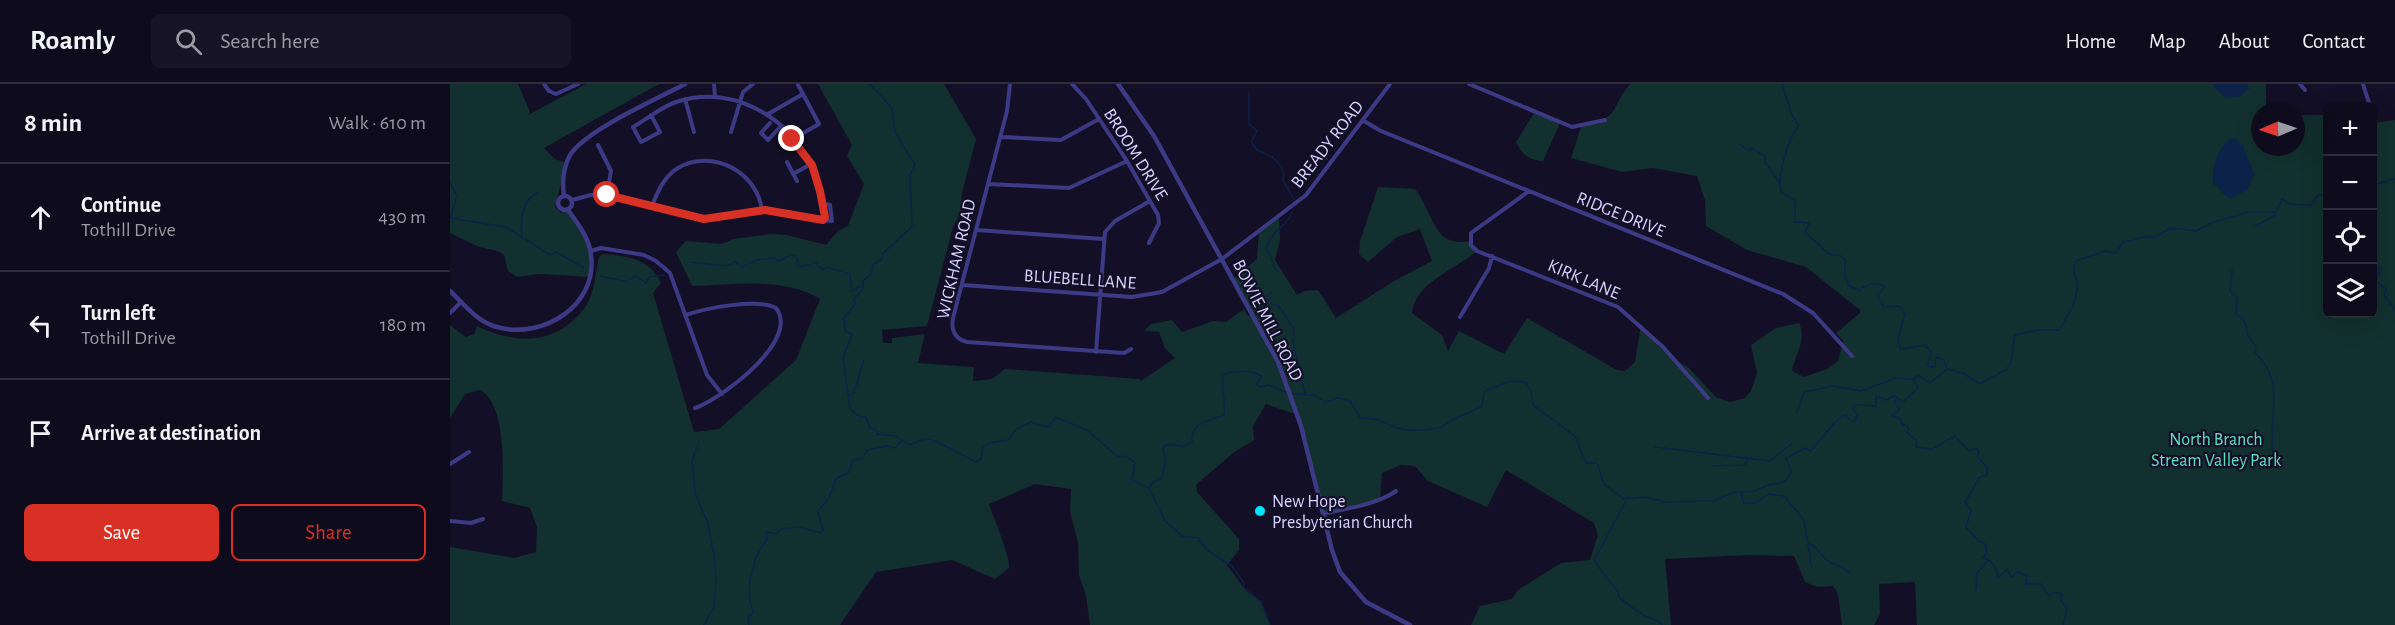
<!DOCTYPE html>
<html lang="en">
<head>
<meta charset="utf-8">
<style>
	body { margin:0; font-family:"Alegreya Sans",sans-serif; background:#171425; color:#f1f3f6 }
	.controls { position:absolute; right:18px; top:18px; display:grid; overflow:hidden; border-radius:9px; box-shadow:0 6px 24px #0002 }
	.controls button { width:54px; height:54px; display:grid; place-items:center; padding:0; border:0; border-bottom:2px solid #2e2b3b; background:#0e0b1c; color:#f1f3f6; font:30px sans-serif }
	.compass { position:absolute; left:1801px; top:18px; width:54px; height:54px; border-radius:50%; background:#0e0b1c; box-shadow:0 6px 24px #0002; rotate:268deg }
	.stop { position:absolute; width:18px; height:18px; margin:-14px; border:4px solid #d93025; border-radius:50%; background:#fff }
	.stop.end { background:#d93025; border-color:#fff; box-shadow:0 2px 6px #0008 }
	.list { margin:0; padding:0; list-style:none }
	h2 { display:flex; justify-content:space-between; align-items:center; height:78px; margin:0; padding:0 24px; font-size:26px }
	h2 small { font-size:20px; font-weight:400; color:#9b9ba3 }
	.list li { display:grid; grid-template-columns:39px 1fr auto; gap:18px; align-items:center; box-sizing:border-box; height:108px; padding:0 24px; border-top:2px solid #2e2b3b }
	.list b { display:block; font-size:22px; white-space:nowrap }
	.list p { margin:0; font-size:20px; white-space:nowrap; color:#9b9ba3 }
	.list em { font-size:20px; font-style:normal; color:#9b9ba3 }
	.actions { display:flex; gap:12px; padding:18px 24px }
	.actions a { flex:1; padding:14px 0; border:2px solid #d93025; border-radius:9px; text-align:center; font-size:21px; color:#d93025 }
	.actions .main { background:#d93025; color:#fff }
	.icon { flex:none; width:33px; height:33px; fill:none; stroke:currentColor; stroke-width:2; stroke-linecap:round; stroke-linejoin:round }
	.map { position:relative; flex:none; width:1945px; height:541px; overflow:hidden }
	header { display:flex; align-items:center; gap:36px; box-sizing:border-box; height:84px; padding:0 30px; background:#0e0b1c; border-bottom:2px solid #2e2b3b }
	header strong { font-size:28px }
	nav { display:flex; gap:33px; margin-inline-start:auto; font-size:21px }
	.search { width:420px; height:54px; background:#171425; display:flex; align-items:center; gap:15px; box-sizing:border-box; padding:0 21px; border-radius:9px; color:#9b9ba3; font-size:22px }
	main { display:flex }
	aside { flex:1; background:#0e0b1c }
	.map>svg:first-child { display:block }
</style>
</head>
<body>
<header>
<strong>Roamly</strong>
<div class="search"><svg class="icon" aria-label="search" viewBox="0 0 24 24"><circle cx="10" cy="10" r="6"/><path d="M15 15l6 6"/></svg>Search here</div>
<nav><a>Home</a><a>Map</a><a>About</a><a>Contact</a></nav>
</header>
<main>
<aside>
<h2>8 min<small>Walk · 610 m</small></h2>
<ul class="list">
<li><svg class="icon" aria-label="ahead" viewBox="0 0 24 24"><path d="M12 20V5M6 11l6-6 6 6"/></svg><div><b>Continue</b><p>Tothill Drive</p></div><em>430 m</em></li>
<li><svg class="icon" aria-label="left" viewBox="0 0 24 24"><path d="M17 20v-9H6M10 6l-5 5 5 5"/></svg><div><b>Turn left</b><p>Tothill Drive</p></div><em>180 m</em></li>
<li><svg class="icon" aria-label="arrive" viewBox="0 0 24 24"><path d="M6 21V4h12l-3 4 3 4H6"/></svg><div><b>Arrive at destination</b></div></li>
</ul>
<div class="actions"><a class="main">Save</a><a>Share</a></div>
</aside>
<div class="map">
<svg width="1945" height="541" viewBox="0 0 1945 541">
	<rect width="100%" height="100%" fill="#130f26"/>
	<!-- green -->
	<path fill="#12302f" d="M0,0H68L80,28L78,31L136,0H209L94,64L105,75L116,79L105,123L111,129L118,126L139,158L140,193L89,190L67,193L58,187L54,171L48,167L29,163L0,149Z
		M368,0H494L526,55L512,109L510,131L503,143L477,242L432,246L433,259H442V254L475,250L468,279L524,283L523,297L542,295L555,285L690,295L691,297L725,274L715,264L709,248L694,247L701,240L722,236L732,248L763,237L776,238L794,225L798,232L803,231L783,195L807,175L809,147L829,133L830,156L825,176L847,211L854,207L868,206L886,234L944,197L982,177L970,145L947,153L918,178L909,170L910,157L928,103L965,105C984,128 982,164 1019,157L1027,167C1007,185 965,198 962,229L992,251L998,267L1009,247L1054,270L1077,234L1167,286L1175,287L1185,278L1191,241L1224,275L1239,284L1266,313L1280,318L1295,314L1301,307L1307,289L1301,261L1326,244L1349,239C1357,256 1345,270 1342,287L1354,293L1377,285L1388,277L1393,257L1386,249L1410,229V226L1356,183L1297,166L1256,142L1255,116L1247,92L1203,84L1172,88L1121,74L1131,43C1173,31 1157,29 1180,0H1816V21L1831,27H1810V63H1846V31H1877L1878,230H1922L1923,39L1945,36V541H1467L1465,498L1429,500L1430,530L1424,541H1392L1388,510L1383,502L1367,503L1355,498L1344,472L1299,471L1215,475L1221,541H1021L1030,522L1062,515L1068,506L1111,479L1140,476L1148,451L1144,439L1056,386L1037,423L978,397L965,382L951,381L932,389L930,415L874,430L848,331L816,320L803,342L804,356L783,369L746,401L747,408L789,455V466L777,481L796,507L811,518L820,541H640L636,512L629,491L628,458L620,428L621,405L585,400L539,420C543,433 561,474 559,484L545,495L502,476L426,488L390,541H0V463L64,474L86,468L87,443L80,424L52,417C53,389 57,320 30,306L15,310L0,334V241L16,253L24,250L27,242C65,260 104,262 133,226C145,212 145,190 149,173L153,170C178,172 200,175 211,199L203,209L244,348L269,345L346,276L370,215C333,192 283,201 242,202L226,168L236,157L272,160L283,155L321,150L337,151L376,161L388,147L398,142L414,100L397,72L402,61Z
		M1084,29L1110,39L1093,77C1079,76 1072,71 1066,58Z"/>
	<!-- water -->
	<path fill="#0c2248" d="M1761,0H1797L1799,5L1789,13L1776,14Z
		M1785,54L1793,62L1804,90L1797,106L1779,115L1763,99C1762,82 1767,67 1779,55Z"/>
	<g fill="none" stroke-linecap="round" stroke-linejoin="round">
		<!-- stream -->
		<path stroke="#0c2248" stroke-width="1.5" d="M420,0L442,24L445,48L465,81L460,91L462,143L432,170V175L423,180L422,189L413,197V205L404,215L405,220L394,234L395,247L402,250L393,274L400,325L410,333H416L420,344L426,345L427,350L446,352L459,361L474,355L483,356L526,378L531,375L533,363L539,359L558,356L567,345L581,338L599,343L605,333L637,346L667,372L678,373L685,379L682,396L699,404L704,397L710,396C716,384 716,377 713,365L715,361L723,360L732,363L742,358C741,337 758,338 774,331C777,315 769,305 774,290C786,287 803,285 812,293L806,300L810,303L819,301L837,309
			M1332,0L1342,31L1349,42C1339,50 1325,99 1332,109L1345,116V138L1359,139L1355,148L1379,170L1391,172L1395,176V192L1399,202L1410,206C1418,199 1425,198 1435,202L1428,212L1433,223L1449,222L1455,230L1448,255L1451,265L1475,261L1481,268L1477,282L1485,283L1486,273L1494,276L1497,285
			M799,9V40L807,47L801,58L807,66C819,70 837,80 833,96L844,116
			M1290,60L1299,67L1301,64L1315,72V78L1329,98
			M0,98L7,112L1,133
			M1922,101L1945,95
			M0,134L56,143L100,171L106,168L134,184
			M1805,142L1825,132L1826,128
			M72,153C70,138 72,116 87,109
			M820,171L816,165C822,145 836,143 842,129
			M821,174L824,180L822,182L827,186V189
			M240,178L275,182L285,178L292,183L306,176L325,174L329,177L340,171L346,172L350,183L366,179L373,186L377,183L400,190L402,207L411,202
			M1922,179L1930,185L1926,197L1936,205L1934,211L1945,226
			M1782,186L1780,207L1787,214L1786,229L1795,238L1798,252L1806,262L1805,269C1840,299 1813,343 1826,379
			M150,192L176,197L186,192L196,199L199,193L214,191
			M822,208L817,212L822,221H828L844,245L843,258L855,311
			M841,310L865,311L874,318L888,314L900,317L911,335C925,333 933,338 944,343C955,348 981,346 993,343C998,335 1021,329 1032,322L1034,308L1037,306L1061,297L1076,298L1081,307L1083,321L1125,352L1136,379H1147L1154,400L1174,415L1194,413L1216,418L1263,417L1282,409L1305,407L1318,401L1334,398L1342,388L1336,374L1355,364L1361,367L1386,337L1395,331L1401,337H1405L1407,332L1403,324L1406,321L1426,322V312L1436,316L1445,312L1453,318L1468,304L1463,296L1467,291L1480,299L1497,285L1513,289L1530,300L1557,285L1561,278L1565,251L1587,246H1609C1619,228 1623,228 1627,206C1629,195 1620,188 1626,177L1655,167L1666,169L1673,158L1698,152L1705,153L1721,144L1746,147L1761,139L1798,128H1826L1832,115L1840,120L1861,121L1868,111H1878
			M399,312L404,308L414,276
			M1447,314L1444,318L1449,325L1448,328L1442,331L1451,335V339L1459,344L1457,349L1467,357L1466,363L1482,365L1505,352L1519,367L1526,364L1529,368L1528,373L1537,384V391L1530,393L1515,418L1521,426L1516,443L1528,457L1534,459L1537,467L1533,474C1544,476 1546,485 1548,494L1557,485L1561,493L1568,488L1577,492L1576,500H1591L1599,512L1603,509H1612L1610,514L1617,526L1613,541
			M1347,329L1354,308L1383,302L1411,307L1446,294L1462,295
			M249,357L242,377L245,409L258,440L264,471L266,496L264,522L254,541
			M1205,363L1320,377L1341,360
			M1263,382L1294,381L1298,376
			M699,405L715,437L732,452L748,454L757,466L782,482L794,499L793,503L811,518L820,541
			M1291,409L1294,419H1305L1318,410L1334,412L1354,436L1362,484
			M1176,417L1144,477L1168,508L1169,514C1183,523 1193,534 1209,537L1212,541
			M1359,459C1368,463 1370,471 1378,477C1386,482 1392,481 1399,489
			M1526,505L1527,489L1539,475
			M299,541L298,533L303,529L299,511L300,496L306,473L317,455L316,448L327,450L330,445L349,443L371,449L373,446L368,427L379,414L386,395L399,388L403,376L413,374L417,366L438,362L445,364L451,358"/>
		<!-- minor -->
		<path stroke="#3d3a85" stroke-width="4" d="M94,0L99,7L106,10L128,0
			M264,0L265,13
			M560,0L557,27L503,234C501,246 505,255 517,258L674,269L681,265
			M622,0L636,15L677,77L708,131L709,139L699,159
			M1019,0L1122,43L1155,36
			M1850,0L1855,6
			M1913,0L1920,22
			M348,1L353,10
			M235,15L244,48
			M318,30L353,10L369,40L343,55
			M1922,32L1923,36
			M914,37L931,47L1333,210L1363,229L1402,272
			M320,39L311,49L318,56L331,42
			M281,48L293,8L303,0
			M551,53L611,56L649,35
			M148,61L161,87L157,110
			M337,78L347,97
			M343,90L361,80
			M539,100L619,104L677,77
			M1079,107L1021,149V161L1027,167L1168,223L1213,263L1258,314
			M122,116L141,111H157L254,135L315,126L342,129L371,137L375,135C373,118 370,99 362,83C338,32 282,0 226,18C211,23 197,35 183,43L191,58L210,48L201,31
			M372,119L380,121L382,137L374,136
			M202,122C207,109 214,92 228,84C262,64 308,88 312,127
			M527,146L653,155
			M141,167L151,164L194,171L206,177L220,189L257,291L272,310
			M513,201L682,213L712,208L772,175L856,111L940,0
			M0,229L11,218
			M236,231C256,224 308,214 326,224C351,256 271,315 245,324
			M1010,233L1039,184L1042,172
			M646,268L655,148L665,137L700,117
			M0,380L19,368
			M874,430C897,424 926,421 946,407
			M0,437L21,439L33,435"/>
		<!-- tertiary -->
		<path stroke="#3d3a85" stroke-width="4.5" d="M668,0L704,52L828,278L851,342L882,466L890,488L916,518L960,541
			M108 119a7 7 0 1 1 14 0a7 7 0 1 1-14 0Z
			M114,112C112,98 113,84 120,71C136,46 207,15 235,0
			M0,207C14,220 27,238 47,243C93,256 148,221 141,171C139,153 128,140 118,126"/>
	</g>
	<g fill="none" stroke-linecap="round" stroke-linejoin="round">
		<!-- route -->
		<path stroke="#d93025" stroke-width="8" d="M157,111L254,135L315,126L373,136L375,133L370,107L362,81L342,55"/>
	</g>
	<!-- markers -->
	<circle fill="#00e5ff" stroke="#130f26" stroke-width="2" cx="810" cy="427" r="6"/>
	<g text-anchor="middle" stroke-width="4.5" stroke-linejoin="round" paint-order="stroke">
		<!-- street labels -->
		<g font-size="18" fill="#d9d4ff" stroke="#130f26">
			<text transform="translate(877 60) rotate(-52)" y="6">BREADY ROAD</text>
			<text transform="translate(686 70) rotate(58)" y="6">BROOM DRIVE</text>
			<text transform="translate(1171 130) rotate(22)" y="6">RIDGE DRIVE</text>
			<text transform="translate(506 175) rotate(-77)" y="6">WICKHAM ROAD</text>
			<text transform="translate(630 195) rotate(4)" y="6">BLUEBELL LANE</text>
			<text transform="translate(1134 195) rotate(23)" y="6">KIRK LANE</text>
			<text transform="translate(818 236) rotate(63)" y="6">BOWIE MILL ROAD</text>
		</g>
		<!-- park labels -->
		<g font-size="18" fill="#5fe0c0" stroke="#130f26">
			<text x="1766" y="361">North Branch<tspan x="1766" dy="21">Stream Valley Park</tspan></text>
		</g>
		<!-- poi labels -->
		<g font-size="18" fill="#d9d4ff" stroke="#130f26" text-anchor="start">
			<text x="822" y="423">New Hope<tspan x="822" dy="21">Presbyterian Church</tspan></text>
		</g>
	</g>
</svg>
<div class="controls">
<button>+</button>
<button>−</button>
<button><svg class="icon" aria-label="locate" viewBox="0 0 24 24"><circle cx="12" cy="12" r="6"/><path d="M12 2v4M12 18v4M2 12h4M18 12h4"/></svg></button>
<button><svg class="icon" aria-label="layers" viewBox="0 0 24 24"><path d="M12 4l9 5-9 5-9-5zM3 14l9 5 9-5"/></svg></button>
</div>
<svg class="compass" viewBox="-18 -18 36 36"><path d="M0-13l5 13h-10z" fill="#e53935"/><path d="M0 13l5-13h-10z" fill="#9b9ba3"/></svg>
<div class="stop" style="left:157px;top:111px"></div>
<div class="stop end" style="left:342px;top:55px"></div>
</div>
</main>
</body>
</html>
